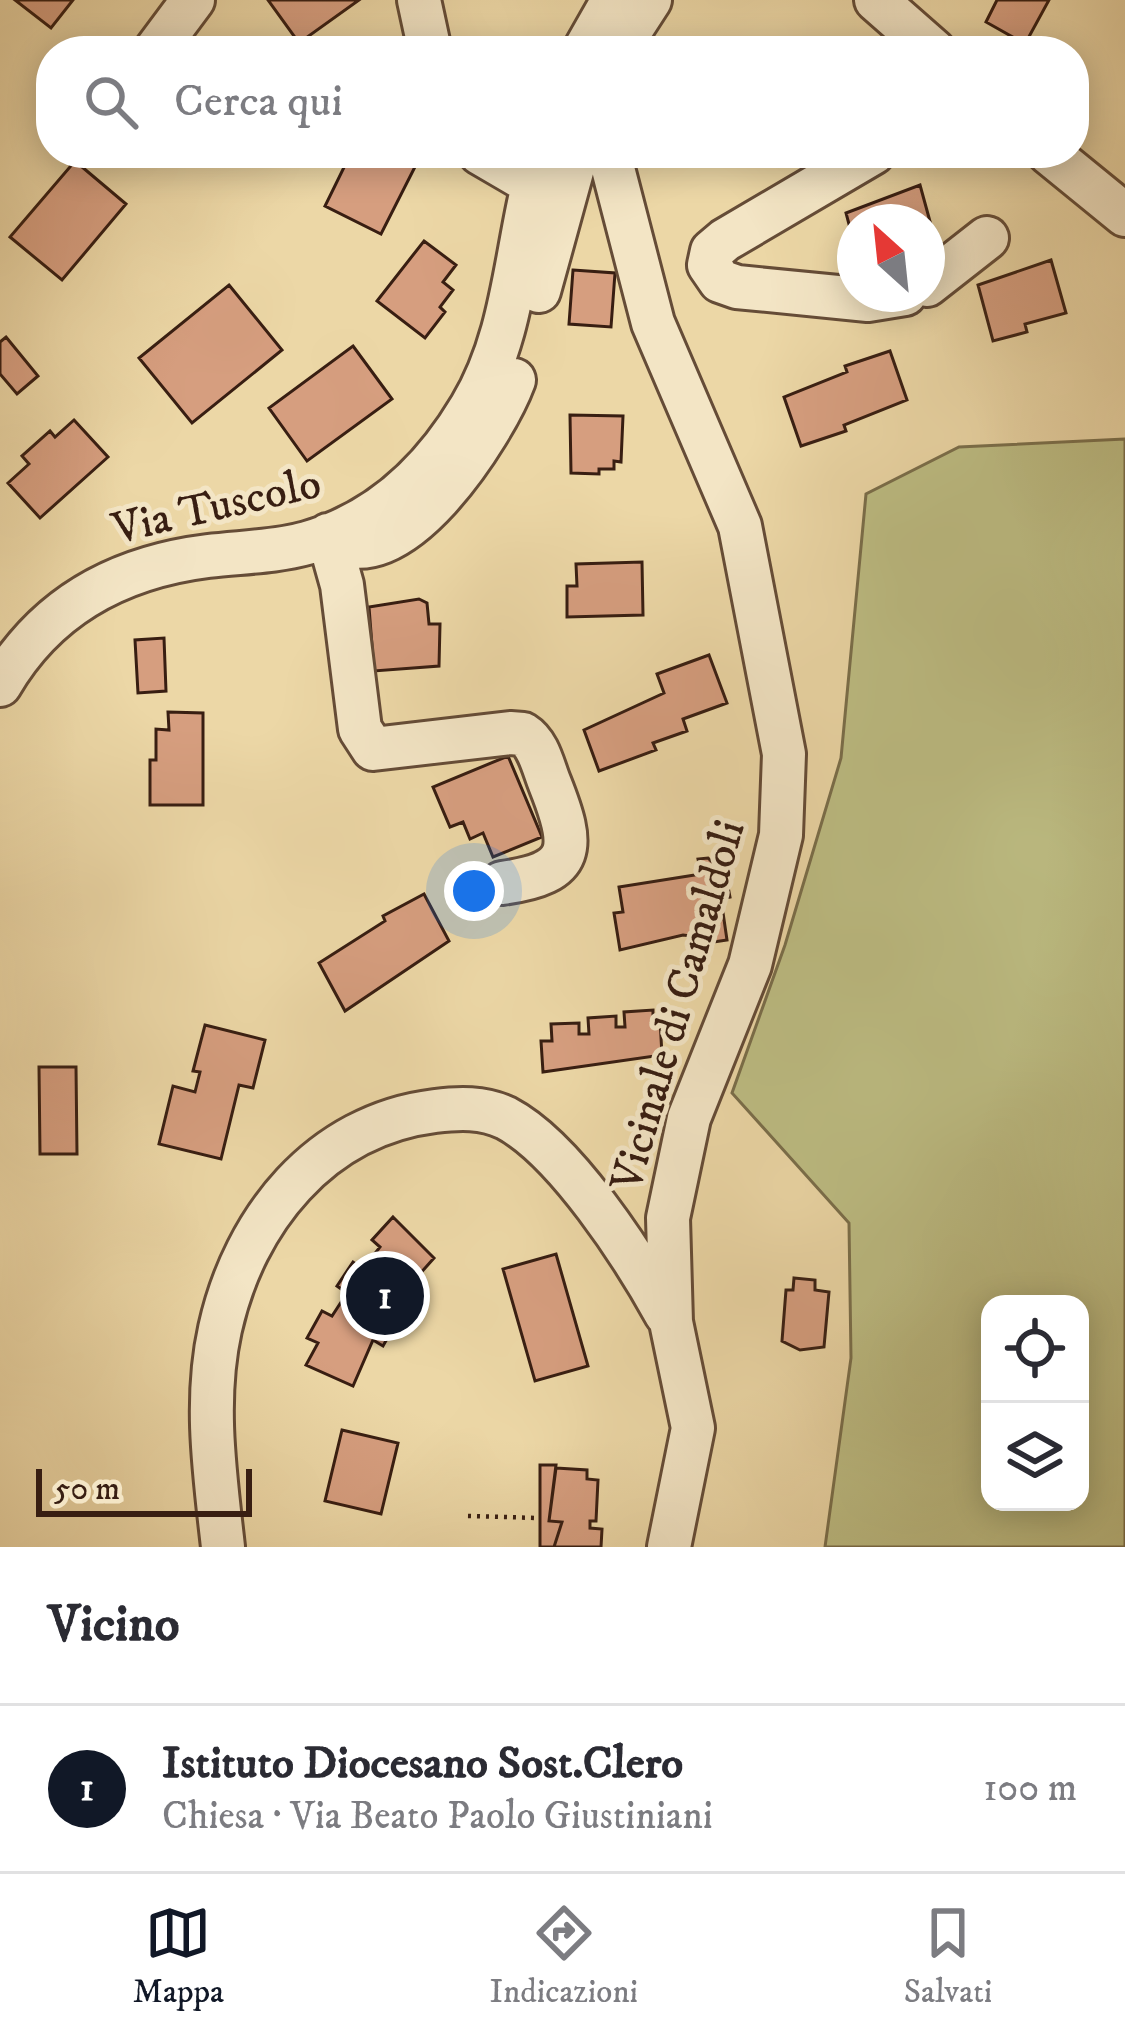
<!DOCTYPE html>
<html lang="it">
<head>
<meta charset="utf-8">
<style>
	body { margin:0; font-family:"IM FELL DW Pica",serif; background:#f7f7f7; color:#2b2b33 }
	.controls { position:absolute; right:36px; bottom:36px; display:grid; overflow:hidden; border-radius:24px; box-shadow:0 6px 30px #0003 }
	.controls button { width:108px; height:108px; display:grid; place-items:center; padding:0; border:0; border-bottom:3px solid #e1e1e2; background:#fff; color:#2b2b33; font:60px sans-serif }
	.compass { position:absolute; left:837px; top:204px; width:108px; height:108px; border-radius:50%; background:#fff; box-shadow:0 6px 30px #0003; rotate:333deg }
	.scale { position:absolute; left:36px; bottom:30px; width:216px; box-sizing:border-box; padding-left:12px; border:6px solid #381e12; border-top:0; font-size:33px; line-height:42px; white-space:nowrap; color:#381e12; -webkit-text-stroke:9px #f3e5c5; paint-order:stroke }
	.you { position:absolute; left:474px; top:891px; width:42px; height:42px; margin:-30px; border:9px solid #fff; border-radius:50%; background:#1a73e8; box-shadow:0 0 0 18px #1a73e833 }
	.badge { display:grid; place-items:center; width:78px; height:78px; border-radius:50%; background:#111827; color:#fff; font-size:39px; font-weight:700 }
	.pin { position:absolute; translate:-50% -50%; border:6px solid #fff; box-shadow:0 3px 12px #0006 }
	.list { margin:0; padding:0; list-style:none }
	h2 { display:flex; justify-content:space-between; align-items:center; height:156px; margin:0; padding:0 48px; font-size:51px }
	h2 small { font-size:39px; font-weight:400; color:#7c7c81 }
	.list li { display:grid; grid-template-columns:78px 1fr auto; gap:36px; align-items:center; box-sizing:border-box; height:168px; padding:0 48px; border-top:3px solid #e1e1e2 }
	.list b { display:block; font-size:45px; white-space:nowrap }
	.list p { margin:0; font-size:39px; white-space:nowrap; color:#7c7c81 }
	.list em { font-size:39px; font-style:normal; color:#7c7c81 }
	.icon { flex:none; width:66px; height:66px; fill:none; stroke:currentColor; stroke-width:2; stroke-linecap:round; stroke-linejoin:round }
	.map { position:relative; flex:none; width:1125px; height:1547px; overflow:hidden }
	.search { position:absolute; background:#fff; box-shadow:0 6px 30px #0003; left:36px; right:36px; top:36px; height:132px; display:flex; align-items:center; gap:30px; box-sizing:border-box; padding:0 42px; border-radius:48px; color:#7c7c81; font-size:45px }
	.sheet { height:324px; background:#fff }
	nav { display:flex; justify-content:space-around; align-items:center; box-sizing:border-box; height:168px; border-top:3px solid #e1e1e2; background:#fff; font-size:33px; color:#7c7c81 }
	nav a { display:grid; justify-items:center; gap:6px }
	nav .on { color:#111827 }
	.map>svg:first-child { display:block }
</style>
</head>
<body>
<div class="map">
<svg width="1125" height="1547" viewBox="0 0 1125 1547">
	<rect width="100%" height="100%" fill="#ecd7a6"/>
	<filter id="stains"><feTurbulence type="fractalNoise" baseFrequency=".00167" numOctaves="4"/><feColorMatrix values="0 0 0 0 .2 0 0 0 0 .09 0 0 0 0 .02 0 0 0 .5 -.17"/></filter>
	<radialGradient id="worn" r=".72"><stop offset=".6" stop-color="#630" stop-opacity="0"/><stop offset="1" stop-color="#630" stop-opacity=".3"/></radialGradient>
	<!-- green -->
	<path fill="#bdbd83" stroke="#7a6e4a" stroke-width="3" fill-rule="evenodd" d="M1125,439V1547H825L851,1358L849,1223L732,1093L785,945L841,758L866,494L959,447ZM990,1304H1080V1502H990Z"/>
	<!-- building -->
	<path fill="#d69e7f" stroke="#381e12" stroke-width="3" d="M15,0H73L51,28Z
		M268,0H359L299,43Z
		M997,0H1049L1025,44L986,22Z
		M351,153H422L381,234L325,206Z
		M75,161L126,204L62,280L10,237Z
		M920,185L934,236L927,238V222H855V247L846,213Z
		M424,241L456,265L443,282L453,290L440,307L445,312L425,338L377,301Z
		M1051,260L1066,313L1025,324L1027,332L993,341L978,285Z
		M573,270L615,273L611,327L569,324Z
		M229,285L282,350L192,423L139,358Z
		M6,337L38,376L17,394L0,374V342Z
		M353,346L392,399L307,461L269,408Z
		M890,351L907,400L844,425L846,431L801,446L784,397L847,372L845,366Z
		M570,415L623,416L621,462L614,461V469H599V474L571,473Z
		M74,420L108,457L40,518L8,483L29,464L22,456L50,431L55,437Z
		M642,562L643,615L567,617V586H577L576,564Z
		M419,599L427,603L429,624H440L439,666L374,671L369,607Z
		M164,638L166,691L138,693L135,640Z
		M709,655L727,703L683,719L687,731L653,743L656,750L599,771L584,730L664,693L657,674Z
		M168,712L203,713V805H150V760H156V729L169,730Z
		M508,756L542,837L493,857L483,833L470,839L463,822L450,827L433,787Z
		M708,858L726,876L730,897L721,899L727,940L700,944L699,937L683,935L620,950L614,913L623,912L619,887L701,874L698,859Z
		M424,894L449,941L345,1011L319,963L385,921L383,916Z
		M653,1010V1020H660L662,1055L543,1072L541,1041H552L551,1024L579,1023V1034H589L588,1018L616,1016V1027H625L624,1012Z
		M205,1025L265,1040L253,1088L239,1085L221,1159L159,1144L173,1086L195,1092L200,1072L193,1071Z
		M39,1067H76L77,1154H40Z
		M393,1217L434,1258L418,1276L426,1283L409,1304L401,1298L387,1317L396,1323L383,1346L373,1340L353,1386L306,1365L318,1343L307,1338L322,1311L332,1316L347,1293L337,1286L353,1262L363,1269L380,1247L372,1240Z
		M556,1254L588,1366L535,1381L503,1269Z
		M794,1278L815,1280V1290L829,1292L824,1347L800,1350L782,1341L786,1290H793Z
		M342,1430L398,1443L381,1514L325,1501Z
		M540,1465H556L549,1521L562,1522L554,1547H540Z
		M556,1468L587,1470V1479L598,1480L596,1521H590V1528L602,1529L601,1547H554L562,1522L549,1521Z"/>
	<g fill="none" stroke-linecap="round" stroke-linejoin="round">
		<defs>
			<path id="minor" d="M419,0L430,51
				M876,0L934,51
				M155,51L193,0
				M584,51L613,0
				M617,51L650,0
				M480,153L533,184
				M609,153L653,323L740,526L784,754L781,835L750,965L689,1118L668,1218L671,1322L693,1428L669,1547
				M873,153L725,240L712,251L709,265L720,281L737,287L868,300L905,294
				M1049,153L1125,215
				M927,285L987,238
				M539,291L577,153
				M328,535L342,585L360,729L373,749L510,733L523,734C539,744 543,767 550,784C575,847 577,873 502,883
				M328,535C395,591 495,432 514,380
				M0,685C46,606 119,567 208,556C241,552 275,552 307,543C380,522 433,471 471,407C518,329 515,237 542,153
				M223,1547C215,1475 204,1401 220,1329C244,1220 320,1125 435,1111C459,1108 483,1107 506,1118C565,1149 634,1256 666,1314"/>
		</defs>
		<!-- minor casing -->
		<use href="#minor" stroke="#654c37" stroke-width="48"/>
		<!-- path -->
		<path stroke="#381e12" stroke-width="4.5" stroke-dasharray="3 6" stroke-linecap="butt" d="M468,1516L538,1518"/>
		<!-- minor -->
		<use href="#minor" stroke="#f3e5c5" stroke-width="42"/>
	</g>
	<g text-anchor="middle" stroke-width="10" stroke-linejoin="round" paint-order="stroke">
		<!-- street labels -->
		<g font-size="45" fill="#381e12" stroke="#f3e5c5">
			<text transform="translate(216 504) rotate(-13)" y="16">Via Tuscolo</text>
			<text transform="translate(676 1005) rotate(-74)" y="16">Vicinale di Camaldoli</text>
		</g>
	</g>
	<rect width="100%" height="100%" filter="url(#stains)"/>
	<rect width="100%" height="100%" fill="url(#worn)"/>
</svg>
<div class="controls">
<button><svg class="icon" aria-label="locate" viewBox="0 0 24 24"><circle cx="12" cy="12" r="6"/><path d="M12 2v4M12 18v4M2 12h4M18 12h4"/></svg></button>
<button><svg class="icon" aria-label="layers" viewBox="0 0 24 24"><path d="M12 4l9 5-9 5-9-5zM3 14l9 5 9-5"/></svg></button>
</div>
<svg class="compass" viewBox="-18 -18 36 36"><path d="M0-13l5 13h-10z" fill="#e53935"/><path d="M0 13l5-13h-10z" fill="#7c7c81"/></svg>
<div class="scale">50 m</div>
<div class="you"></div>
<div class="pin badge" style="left:385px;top:1296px">1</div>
<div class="search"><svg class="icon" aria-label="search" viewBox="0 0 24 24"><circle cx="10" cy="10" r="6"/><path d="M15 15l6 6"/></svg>Cerca qui</div>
</div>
<section class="sheet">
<h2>Vicino<small></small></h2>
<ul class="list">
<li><span class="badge">1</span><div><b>Istituto Diocesano Sost.Clero</b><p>Chiesa · Via Beato Paolo Giustiniani</p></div><em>100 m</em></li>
</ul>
</section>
<nav>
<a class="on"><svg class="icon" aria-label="map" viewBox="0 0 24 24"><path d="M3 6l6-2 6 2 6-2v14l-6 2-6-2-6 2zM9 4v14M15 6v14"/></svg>Mappa</a>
<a><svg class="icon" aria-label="directions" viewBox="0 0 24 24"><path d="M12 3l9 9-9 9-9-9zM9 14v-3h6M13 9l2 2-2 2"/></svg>Indicazioni</a>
<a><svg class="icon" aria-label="saved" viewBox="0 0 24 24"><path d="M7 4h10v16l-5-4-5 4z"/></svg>Salvati</a>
</nav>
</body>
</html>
